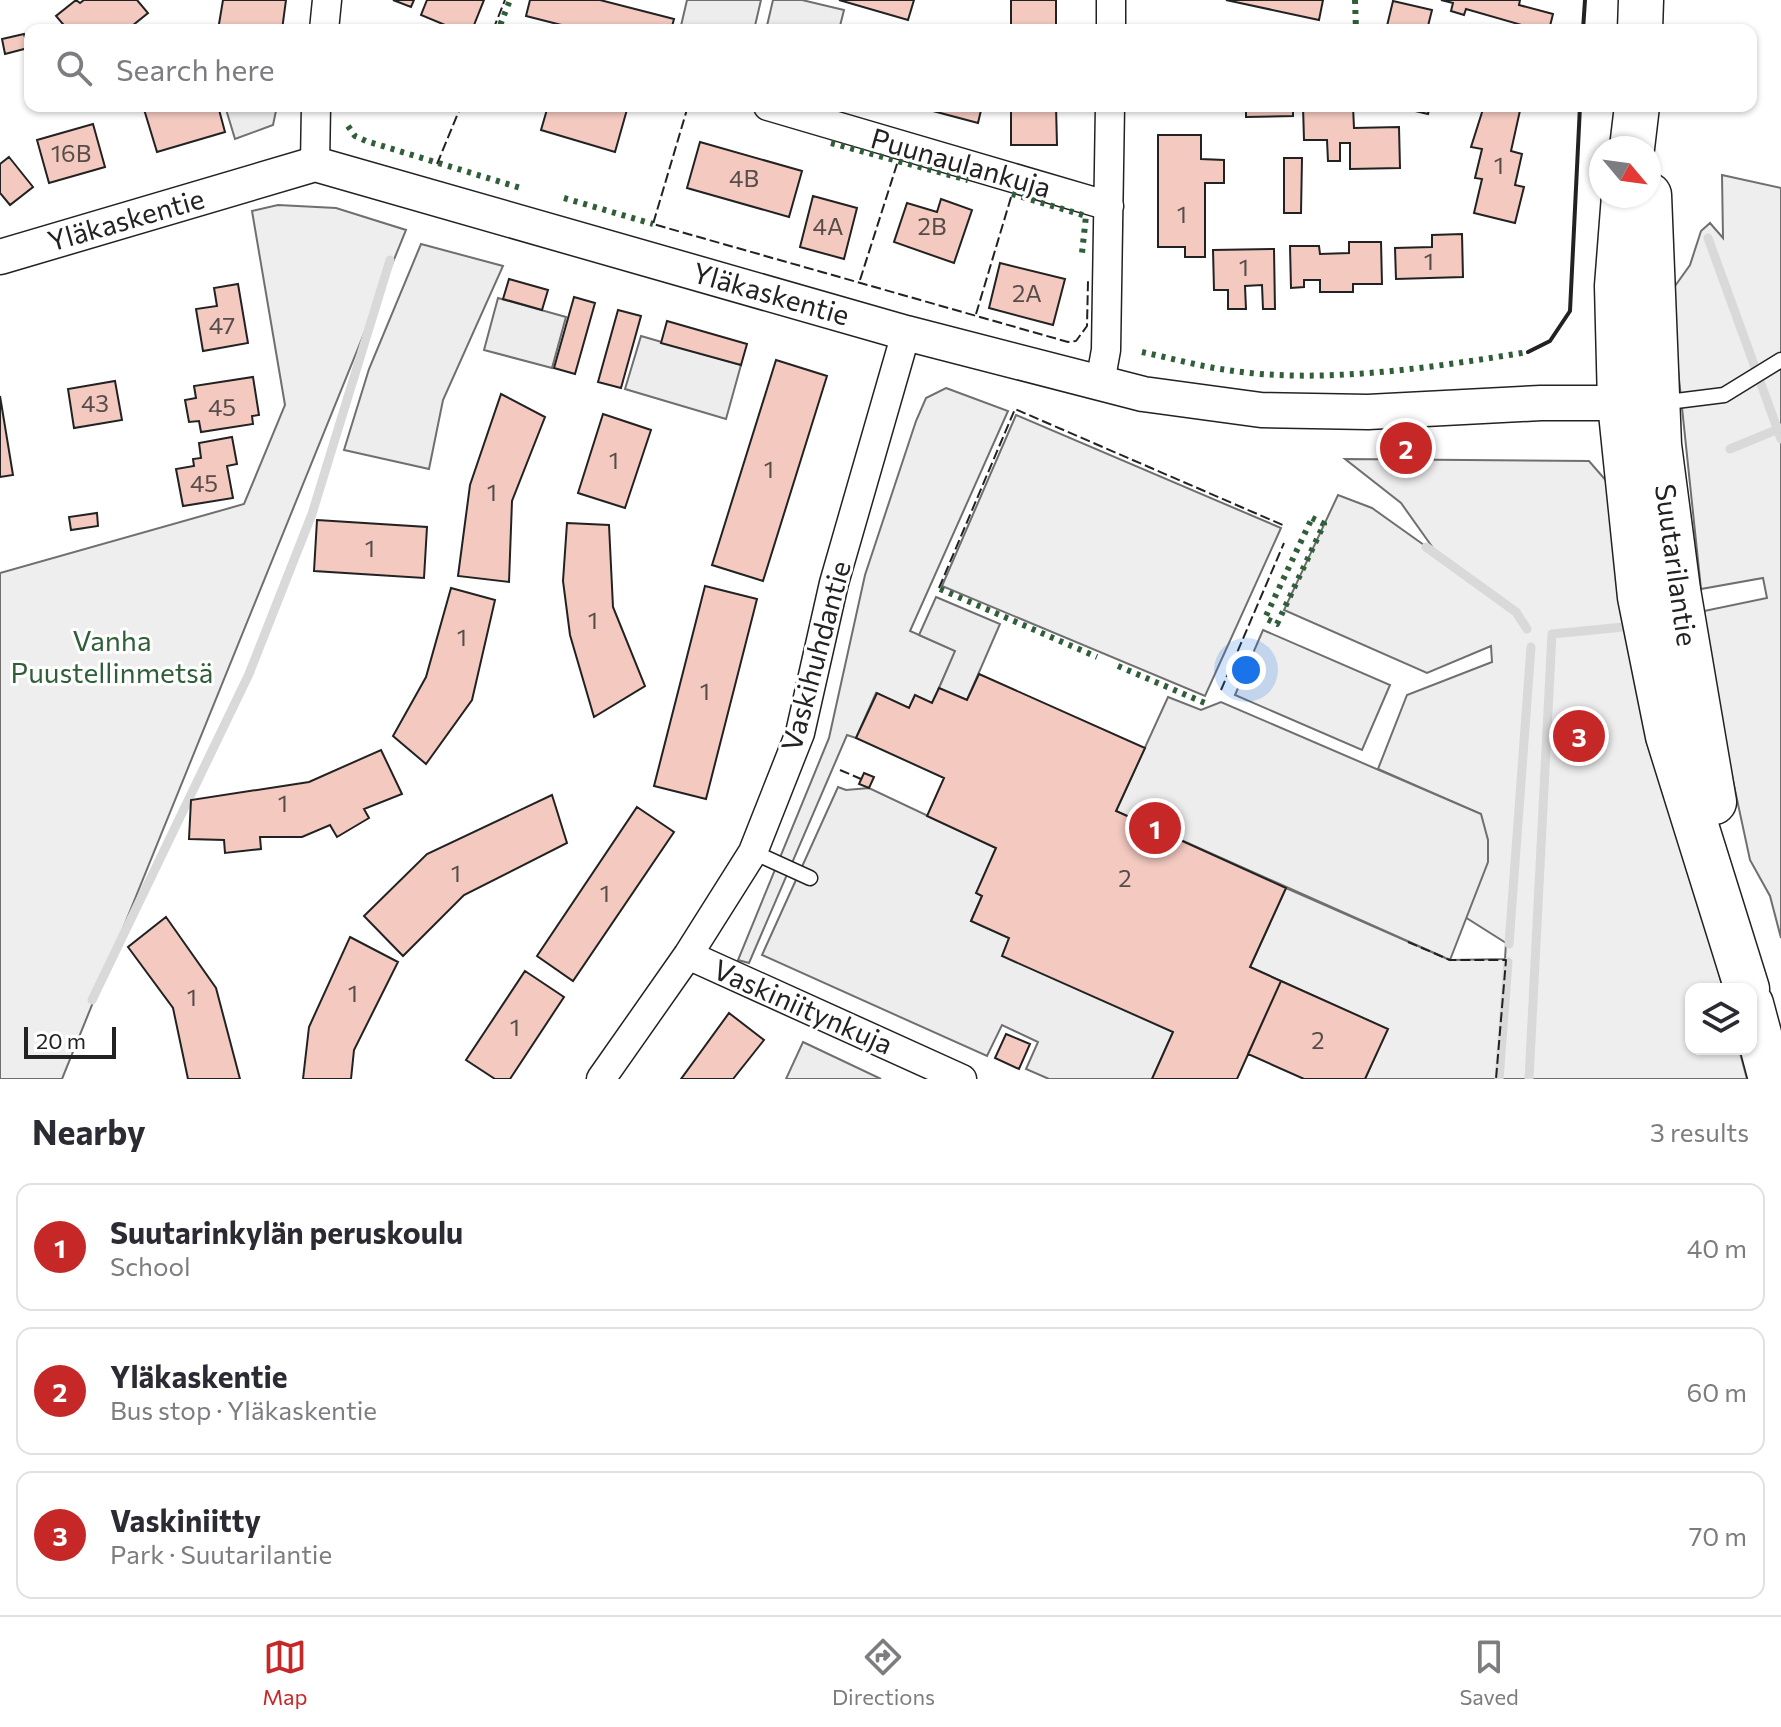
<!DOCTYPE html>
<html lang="en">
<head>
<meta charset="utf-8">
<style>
	body { margin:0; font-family:Commissioner,sans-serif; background:#f2f2f3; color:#2b2b33 }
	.controls { position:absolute; right:24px; bottom:24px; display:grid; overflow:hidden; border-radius:16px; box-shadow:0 2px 6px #0004 }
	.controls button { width:72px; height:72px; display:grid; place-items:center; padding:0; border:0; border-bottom:2px solid #e1e1e2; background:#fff; color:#2b2b33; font:40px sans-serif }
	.compass { position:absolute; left:1589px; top:136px; width:72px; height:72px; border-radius:50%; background:#fff; box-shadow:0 2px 6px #0004; rotate:119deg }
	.scale { position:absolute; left:24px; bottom:20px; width:92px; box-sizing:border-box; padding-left:8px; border:4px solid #222; border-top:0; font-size:22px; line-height:28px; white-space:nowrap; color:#222; -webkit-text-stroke:6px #fff; paint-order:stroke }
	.you { position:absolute; left:1246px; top:670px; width:28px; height:28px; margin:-20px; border:6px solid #fff; border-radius:50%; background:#1a73e8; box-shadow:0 0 0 12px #1a73e833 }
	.badge { display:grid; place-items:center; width:52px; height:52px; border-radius:50%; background:#c62828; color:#fff; font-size:26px; font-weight:700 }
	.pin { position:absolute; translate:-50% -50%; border:4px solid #fff; box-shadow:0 2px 8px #0006 }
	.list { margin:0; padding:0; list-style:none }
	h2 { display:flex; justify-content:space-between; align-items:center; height:104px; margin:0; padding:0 32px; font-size:34px }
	h2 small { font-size:26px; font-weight:400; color:#7c7c81 }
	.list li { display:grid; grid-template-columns:52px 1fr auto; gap:24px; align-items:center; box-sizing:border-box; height:128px; margin:0 16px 16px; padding:0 16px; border:2px solid #e1e1e2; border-radius:16px }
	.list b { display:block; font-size:30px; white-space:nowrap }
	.list p { margin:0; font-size:26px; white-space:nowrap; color:#7c7c81 }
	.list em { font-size:26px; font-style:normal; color:#7c7c81 }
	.icon { flex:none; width:44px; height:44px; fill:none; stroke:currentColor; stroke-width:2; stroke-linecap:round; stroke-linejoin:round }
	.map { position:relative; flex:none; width:1781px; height:1079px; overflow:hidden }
	.search { position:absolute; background:#fff; box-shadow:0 2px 6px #0004; left:24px; right:24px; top:24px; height:88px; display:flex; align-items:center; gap:20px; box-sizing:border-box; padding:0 28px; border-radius:16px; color:#7c7c81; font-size:30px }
	.sheet { height:536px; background:#fff }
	nav { display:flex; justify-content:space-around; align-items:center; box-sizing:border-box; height:112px; border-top:2px solid #e1e1e2; background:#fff; font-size:22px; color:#7c7c81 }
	nav a { display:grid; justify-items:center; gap:4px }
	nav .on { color:#c62828 }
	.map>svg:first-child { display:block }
</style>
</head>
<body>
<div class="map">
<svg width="1781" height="1079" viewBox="0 0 1781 1079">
	<rect width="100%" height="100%" fill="#fff"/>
	<!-- green -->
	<path fill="#eee" stroke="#6f6f6f" stroke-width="2" d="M1722,175L1781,188V938L1770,896L1750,860L1715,697L1704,611L1767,598L1763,578L1701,589L1670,293L1690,265L1701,231L1710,223L1723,238Z
		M278,205L336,208L406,230L62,1079H0V573L244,504L285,405L252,211Z
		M946,388L1008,411L910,631L956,651L932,703L915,695L909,708L876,693L856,738L847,735L749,963L738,960L829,738L865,575L916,421L926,398Z
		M1016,415L1281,528L1205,696L942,586Z
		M1345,459L1589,461L1609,484L1633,640L1723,989H1691V1049H1739L1747,1079H1365L1387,1029L1250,967L1286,888L1450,960L1505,959L1506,943L1465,917L1481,814L1378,769L1407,695L1492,662L1491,646L1427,673L1284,610L1338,495L1372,508L1438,555L1401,503Z
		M1263,630L1390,685L1362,750L1235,695Z"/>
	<!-- parking -->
	<path fill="#ededed" stroke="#6f6f6f" stroke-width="2" d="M687,0H761L754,30H680Z
		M773,0H802L844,10L839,30H766Z
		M225,106H277L273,125L235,139Z
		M421,244L503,266L443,400L429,469L344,450L369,369Z
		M498,298L566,317L552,368L484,350Z
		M641,336L741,365L726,419L625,389Z
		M936,597L1000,624L967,700L939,688L955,651L919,635Z
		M1168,697L1201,710L1221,702L1481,814L1488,840V862L1450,960L1116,811Z
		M838,787L846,790L869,788L996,848L977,893L982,896L971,921L1009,938L1173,1032L1152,1079H1049L1026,1069L1038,1042L1002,1025L987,1056L762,955Z
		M803,1042L881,1079H786Z"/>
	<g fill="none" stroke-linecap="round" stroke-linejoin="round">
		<!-- stream -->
		<path stroke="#d9d9d9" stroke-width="9" d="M1708,238L1781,439
			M1730,449L1781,428
			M1426,547L1516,612L1527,629
			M1509,944L1531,647
			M92,1000L249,674L312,514L390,260
			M1499,1079L1508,962
			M1529,1079L1552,634L1634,626"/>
	</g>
	<!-- building -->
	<path fill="#f3c9c0" stroke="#222" stroke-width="2" d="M76,0L80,3L84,0H137L148,13L127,30H68L56,16Z
		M223,0H286L282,30H218Z
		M393,0H414L411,7Z
		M427,0H484L472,30H457L421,15Z
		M530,0H600L674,19L671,30H581L526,16Z
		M839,0H914L908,20Z
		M1011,0H1056V30H1011Z
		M1226,0H1323L1319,20Z
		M1441,0H1520L1519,5L1553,14L1549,30H1539L1466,9L1464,15L1451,11L1453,3Z
		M1393,1L1432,10L1427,30H1386Z
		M24,34L28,48L5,54L2,39Z
		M143,106H218L225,132L157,152Z
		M548,106H628L615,152L541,130Z
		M914,106H982L978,123Z
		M1011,106H1056L1057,145H1011Z
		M1199,106H1293V116L1246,117V107Z
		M1303,106H1353L1354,128L1399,127L1400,168L1350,169V143H1340V161H1328L1327,140H1304Z
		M1394,106H1430L1428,114Z
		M1484,106H1521L1511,151L1522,154L1515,185L1524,187L1515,223L1474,213L1482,179L1475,178L1482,149L1471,147Z
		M93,124L105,167L49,183L37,140Z
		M1158,135H1201V159L1224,160V183H1205V257H1185V247H1158Z
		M700,142L802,171L789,217L687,188Z
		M9,157L33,187L10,205L0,193V164Z
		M1284,158H1302L1301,213H1284Z
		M813,196L857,208L844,259L800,247Z
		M941,199L972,210L954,263L894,242L907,203L937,212Z
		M1462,234L1463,277L1396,279L1395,248L1432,247V235Z
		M1349,242H1381L1382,284H1353V292H1320V280H1304V287L1291,288L1290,246H1319L1320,254L1349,253Z
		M1274,249L1275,309H1263L1262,285L1245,286L1246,309H1228V290H1214L1213,250Z
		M1000,263L1065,279L1053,325L989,308Z
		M509,279L548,290L542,310L503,299Z
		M238,284L248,343L203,351L196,309L217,306L214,288Z
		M574,297L595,303L575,374L554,368Z
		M618,310L641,316L621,388L598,382Z
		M667,321L747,344L741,365L661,343Z
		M776,360L827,376L763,581L712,565Z
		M253,377L259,415L252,416L253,424L201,432L199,421L189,422L185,400L196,398L194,386Z
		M115,381L122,420L74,428L68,389Z
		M501,394L545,417L512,501L509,582L458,576L470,485Z
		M0,396L13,475L0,477Z
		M603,414L651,430L625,508L578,493Z
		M232,437L237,464L227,466L233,498L183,506L176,469L194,466L193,459L201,458L199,443Z
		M97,513L98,526L71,530L69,517Z
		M317,520L427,527L424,578L314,571Z
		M567,523L609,525L613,607L645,686L594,717L570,635L563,581Z
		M705,586L757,599L706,799L654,786Z
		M451,588L495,600L472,700L426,764L393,736L426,677Z
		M979,674L1145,748L1116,811L1286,888L1250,967L1281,981L1237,1079H1152L1173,1032L1002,956L1009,938L971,921L982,896L976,893L996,848L927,816L944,778L856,738L877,693L909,708L915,695L932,703L939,688L967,700Z
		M381,750L402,794L364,809L369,818L337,837L330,825L302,837H260L261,849L225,853L224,840L189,839L191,800L309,782Z
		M864,773L874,777L869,788L859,784Z
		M552,795L567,843L464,895L403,956L364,916L427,854Z
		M637,807L674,832L573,981L537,956Z
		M166,917L216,988L240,1079H188L173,1008L128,947Z
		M350,937L398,962L354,1050L351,1079H303L309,1027Z
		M525,971L564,997L510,1079H495L466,1060Z
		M1281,981L1388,1029L1365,1079H1304L1248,1054Z
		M729,1013L764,1040L733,1079H681Z
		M1006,1034L1030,1044L1019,1069L995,1058Z"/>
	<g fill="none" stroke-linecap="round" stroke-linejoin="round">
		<defs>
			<path id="service" d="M1660,403L1724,395L1781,360
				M753,852L810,878"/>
			<path id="minor" d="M324,30L327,0
				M1111,30V0
				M768,106L1109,206
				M315,164L316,106
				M1100,383L1106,350L1110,106
				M688,955L962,1079
				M601,1079L688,955L753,852L800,733L834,583L906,333"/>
			<path id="tertiary" d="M0,257L315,164L906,333L1143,394L1261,410L1368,412L1541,403H1645"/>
			<path id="primary" d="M1640,30L1641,0
				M1632,148L1637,106
				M1649,195L1659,445L1678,590L1714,802
				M1624,196L1617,286L1620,403L1640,597L1668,736L1747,989
				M1751,1004L1771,1079"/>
		</defs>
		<!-- service casing -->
		<use href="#service" stroke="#222" stroke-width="17"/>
		<!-- minor casing -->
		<use href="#minor" stroke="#222" stroke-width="31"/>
		<!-- tertiary casing -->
		<use href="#tertiary" stroke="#222" stroke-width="37"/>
		<!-- primary casing -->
		<use href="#primary" stroke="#222" stroke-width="47"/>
		<!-- service -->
		<use href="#service" stroke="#fff" stroke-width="14"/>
		<!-- minor -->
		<use href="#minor" stroke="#fff" stroke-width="28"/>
		<!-- tertiary -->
		<use href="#tertiary" stroke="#fff" stroke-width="34"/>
		<!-- primary -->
		<use href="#primary" stroke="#fff" stroke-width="44"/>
		<!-- hedge -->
		<path stroke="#2f5e38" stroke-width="6" stroke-dasharray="4 6" stroke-linecap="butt" d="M1355,0L1356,30
			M505,30L499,28L510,0
			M348,126L355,136L366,141L524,189
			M831,143L968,180
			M1012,194L1086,216L1082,253
			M564,198L653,224
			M1142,352C1170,358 1199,366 1227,370C1321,385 1435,367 1528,352
			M1312,518L1324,524L1277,624L1265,618Z
			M940,589L1097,657
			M1118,666L1205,703"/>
		<!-- fence -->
		<path stroke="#222" stroke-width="2" stroke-dasharray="10 4" stroke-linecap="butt" d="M493,30L505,0
			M688,106L653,224L1068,342L1076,341L1087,326L1088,281
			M437,164L461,106
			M860,280L898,161
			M976,314L1012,194
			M939,588L1015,409L1285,526
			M1221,690L1284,543
			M840,770L861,779
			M1408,942L1450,960H1506L1496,1079"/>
		<!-- wall -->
		<path stroke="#222" stroke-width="4" d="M1583,30L1585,0
			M1528,352L1550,341L1570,311L1580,106"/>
	</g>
	<g text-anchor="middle" stroke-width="6" stroke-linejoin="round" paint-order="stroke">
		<!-- number labels -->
		<g font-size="24" fill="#564c4a">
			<text x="71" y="162">16B</text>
			<text x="1499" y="174">1</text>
			<text x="744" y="187">4B</text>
			<text x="1182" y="223">1</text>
			<text x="828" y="235">4A</text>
			<text x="932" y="235">2B</text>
			<text x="1429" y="270">1</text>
			<text x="1244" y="276">1</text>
			<text x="1027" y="302">2A</text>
			<text x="222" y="334">47</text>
			<text x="95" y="412">43</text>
			<text x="222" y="416">45</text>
			<text x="614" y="469">1</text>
			<text x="769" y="478">1</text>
			<text x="204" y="492">45</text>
			<text x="492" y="501">1</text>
			<text x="370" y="557">1</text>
			<text x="593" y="629">1</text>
			<text x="462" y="646">1</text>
			<text x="705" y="700">1</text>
			<text x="283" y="812">1</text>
			<text x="456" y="882">1</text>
			<text x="1125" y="887">2</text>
			<text x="605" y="902">1</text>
			<text x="353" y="1002">1</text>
			<text x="192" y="1006">1</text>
			<text x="515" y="1036">1</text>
			<text x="1318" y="1049">2</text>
		</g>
		<!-- street labels -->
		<g font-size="28" fill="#222" stroke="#fff">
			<text transform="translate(961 163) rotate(16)" y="10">Puunaulankuja</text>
			<text transform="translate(126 220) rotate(-16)" y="10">Yläkaskentie</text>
			<text transform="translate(771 294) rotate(16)" y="10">Yläkaskentie</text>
			<text transform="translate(1676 565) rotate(82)" y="10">Suutarilantie</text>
			<text transform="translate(816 656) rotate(-75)" y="10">Vaskihuhdantie</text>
			<text transform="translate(803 1007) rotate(24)" y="10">Vaskiniitynkuja</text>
		</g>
		<!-- park labels -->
		<g font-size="28" fill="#2f5e38" stroke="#fff">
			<text x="112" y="651">Vanha<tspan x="112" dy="32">Puustellinmetsä</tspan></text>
		</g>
	</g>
</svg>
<div class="controls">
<button><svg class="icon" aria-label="layers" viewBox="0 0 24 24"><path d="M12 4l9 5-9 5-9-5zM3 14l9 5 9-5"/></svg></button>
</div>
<svg class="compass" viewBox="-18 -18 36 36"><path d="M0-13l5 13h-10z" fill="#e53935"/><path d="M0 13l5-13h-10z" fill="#7c7c81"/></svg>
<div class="scale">20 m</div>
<div class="you"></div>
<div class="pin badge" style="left:1155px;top:828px">1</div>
<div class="pin badge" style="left:1406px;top:448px">2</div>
<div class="pin badge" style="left:1579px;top:736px">3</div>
<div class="search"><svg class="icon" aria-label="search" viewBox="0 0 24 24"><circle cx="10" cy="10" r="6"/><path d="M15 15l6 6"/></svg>Search here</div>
</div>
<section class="sheet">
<h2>Nearby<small>3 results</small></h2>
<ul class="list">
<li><span class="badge">1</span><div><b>Suutarinkylän peruskoulu</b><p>School</p></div><em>40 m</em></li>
<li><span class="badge">2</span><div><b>Yläkaskentie</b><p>Bus stop · Yläkaskentie</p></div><em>60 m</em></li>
<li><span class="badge">3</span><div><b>Vaskiniitty</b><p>Park · Suutarilantie</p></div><em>70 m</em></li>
</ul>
</section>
<nav>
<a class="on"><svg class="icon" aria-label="map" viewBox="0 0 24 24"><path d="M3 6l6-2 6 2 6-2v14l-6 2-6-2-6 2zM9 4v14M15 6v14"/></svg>Map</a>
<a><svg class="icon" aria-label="directions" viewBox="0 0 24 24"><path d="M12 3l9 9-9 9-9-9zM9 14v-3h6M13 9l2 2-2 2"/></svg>Directions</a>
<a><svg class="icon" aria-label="saved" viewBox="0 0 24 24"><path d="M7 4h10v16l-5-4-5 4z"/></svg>Saved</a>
</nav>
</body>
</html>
